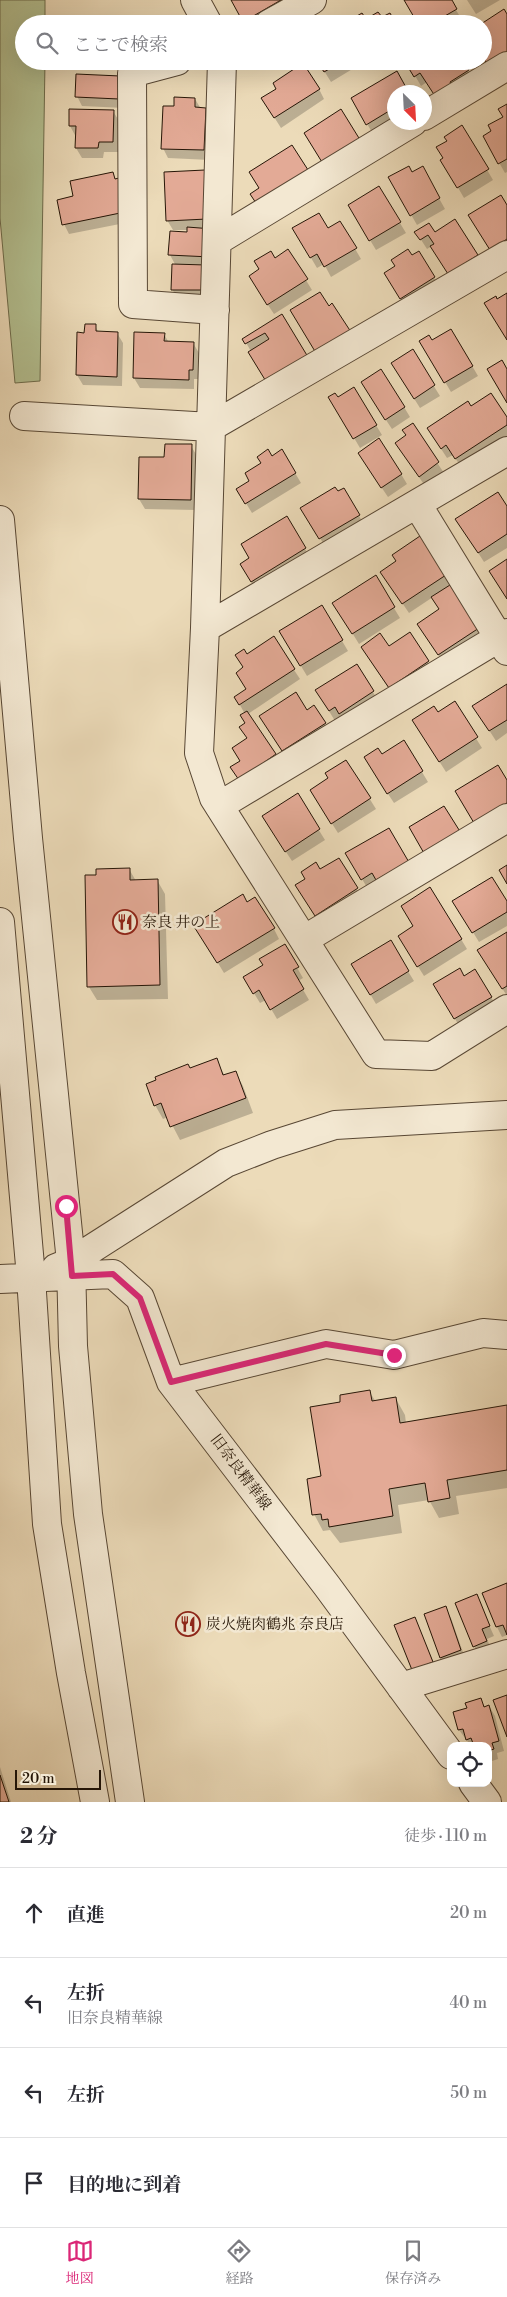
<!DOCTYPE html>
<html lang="ja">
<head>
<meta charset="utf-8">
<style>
	body { margin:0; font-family:"Libre Bodoni","Noto Serif JP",serif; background:#f7f7f7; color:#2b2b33 }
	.controls { position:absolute; right:15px; bottom:15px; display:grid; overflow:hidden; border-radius:10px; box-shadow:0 5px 20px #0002 }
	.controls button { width:45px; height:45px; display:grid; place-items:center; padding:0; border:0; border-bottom:1px solid #e1e1e2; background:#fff; color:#2b2b33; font:25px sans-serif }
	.compass { position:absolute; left:387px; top:85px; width:45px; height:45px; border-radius:50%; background:#fff; box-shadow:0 5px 20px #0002; rotate:156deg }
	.scale { position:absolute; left:15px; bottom:12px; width:86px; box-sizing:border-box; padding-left:5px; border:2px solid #261607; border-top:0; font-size:14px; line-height:18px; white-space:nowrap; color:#261607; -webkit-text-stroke:4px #f3e8d2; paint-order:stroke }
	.stop { position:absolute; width:15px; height:15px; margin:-11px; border:4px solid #db2777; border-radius:50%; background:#fff }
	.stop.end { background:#db2777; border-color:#fff; box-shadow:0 1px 5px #0008 }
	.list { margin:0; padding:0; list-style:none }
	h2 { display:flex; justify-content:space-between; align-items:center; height:65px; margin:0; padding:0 20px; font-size:21px }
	h2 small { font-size:16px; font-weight:400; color:#7c7c81 }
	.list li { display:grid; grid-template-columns:32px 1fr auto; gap:15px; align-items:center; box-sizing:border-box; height:90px; padding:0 20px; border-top:1px solid #e1e1e2 }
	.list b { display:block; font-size:19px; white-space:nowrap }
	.list p { margin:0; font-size:16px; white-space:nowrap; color:#7c7c81 }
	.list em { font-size:16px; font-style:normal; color:#7c7c81 }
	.icon { flex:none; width:28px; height:28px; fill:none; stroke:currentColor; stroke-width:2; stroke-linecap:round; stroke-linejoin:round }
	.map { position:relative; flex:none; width:507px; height:1802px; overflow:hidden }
	.search { position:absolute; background:#fff; box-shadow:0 5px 20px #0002; left:15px; right:15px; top:15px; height:55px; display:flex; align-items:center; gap:12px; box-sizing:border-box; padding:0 18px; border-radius:28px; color:#7c7c81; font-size:19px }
	.sheet { height:425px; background:#fff }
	nav { display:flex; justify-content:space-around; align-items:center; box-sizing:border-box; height:70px; border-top:1px solid #e1e1e2; background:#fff; font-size:14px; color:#7c7c81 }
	nav a { display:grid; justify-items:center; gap:2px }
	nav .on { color:#db2777 }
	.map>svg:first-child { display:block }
</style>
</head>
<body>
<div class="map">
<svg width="507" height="1802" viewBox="0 0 507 1802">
	<rect width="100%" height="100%" fill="#ecdbb9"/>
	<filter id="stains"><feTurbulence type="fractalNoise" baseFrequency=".004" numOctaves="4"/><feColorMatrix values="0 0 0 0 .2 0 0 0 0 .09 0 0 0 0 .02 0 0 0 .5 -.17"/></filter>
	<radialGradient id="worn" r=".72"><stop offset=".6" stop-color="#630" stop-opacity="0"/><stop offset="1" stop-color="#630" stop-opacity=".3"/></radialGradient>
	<!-- green -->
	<path fill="#b4c192" stroke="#6d6c4c" d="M0,0H45V24H24V61H45L40,381L15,383L0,218Z"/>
	<!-- shadow -->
	<path fill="#0003" d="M232,0H283L288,9L262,24H245Z
		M406,0H450L462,20L454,24H419Z
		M467,0H500L476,14Z
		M318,61H357L359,65L331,82Z
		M370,61H392L381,68L379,63L373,66Z
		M462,61L474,81L456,96L427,82L421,86L410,67Z
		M397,73L408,92H394V122L373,134L352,98Z
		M125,87L124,108L82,106L77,96Z
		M278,89H319L324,99L281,128L269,109Z
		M195,99L201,109H205L211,119L210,160L168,158L163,148Z
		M507,106V172L505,173L484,136L493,131L504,118Z
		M113,111L119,121L118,152H104L103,158H82L76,148V137L70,126Z
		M462,127L493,180L464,198L442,160Z
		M422,168L445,209L417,225L390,178L412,174Z
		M204,171L207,295L175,294L172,289L176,266L170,255L188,234V230H173L167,220Z
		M113,174L130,222L69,234L64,224L74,197Z
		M379,188L406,233L376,250L349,205Z
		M455,220L483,265L455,283L432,246L427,249L416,232L435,233Z
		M340,223L361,259L331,277L324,264L317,268L294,229L327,230Z
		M288,251L312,290L274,314L256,287L275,259Z
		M419,252L440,288L407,309L385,273Z
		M282,316L274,392L244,339Z
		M95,326L99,333H117L123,343L122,386L83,385L77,375L86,334Z
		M451,330L478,376L451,392L421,341H432Z
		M164,334L169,343H193L199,353V379H194V389L140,388L134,378Z
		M412,351L440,396L420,408L398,373Z
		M354,389L382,435L360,448L330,397L337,399Z
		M368,393L404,407L410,417L392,429Z
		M471,408L507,419V438L462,468L453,455L447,458L434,438Z
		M412,425L444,473L425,486L403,453Z
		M191,446L197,456L196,510L145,509L139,499Z
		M282,451L301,483L252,513L238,490L251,481L272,457Z
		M365,463L401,474L407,484L388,497Z
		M343,489L365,526L326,548L302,508Z
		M507,509V548L484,562L463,529Z
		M286,517L311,559L257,591L241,564L251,559Z
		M397,562L445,576L484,638L445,664L424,634L440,610L433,597L409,613L388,582Z
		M375,577L400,618L359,644L340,613Z
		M322,607L348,651L307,676L280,631Z
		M409,633L434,672L395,698L368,657L388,647Z
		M273,638L300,679L248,714L281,765L246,789L241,762L248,739L241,728L246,723L245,714L236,698L247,690V655Z
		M357,666L379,702L346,723L341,716L335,721L323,701Z
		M507,685V733L496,741L480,716Z
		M454,703L482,748L446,772L420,731L437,714Z
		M314,707L331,734L289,760L267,726L307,711Z
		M404,742L428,782L394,803L371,768L382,755Z
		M346,761L376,809L338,833L317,800L330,779Z
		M297,795L325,840L292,861L269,826Z
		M347,854L415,874L368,889Z
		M338,860L363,899L322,926L303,895Z
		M129,869L136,881L157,880L165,894L168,999L97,1000L89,987L97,877Z
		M454,901L507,903V926L479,942Z
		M247,903L274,929L279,939L224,973L201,935Z
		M507,934V996L485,961Z
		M461,939L467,949L424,976L405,946Z
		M390,942L414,981L376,1004L353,965Z
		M284,945L303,978L298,981L309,1000L277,1019L266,1000L260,1003L244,977L264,965Z
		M464,977L491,997L497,1007L461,1029L435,985Z
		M216,1060L225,1076L235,1072L243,1086L253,1113L180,1140L168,1117L163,1119L155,1105L190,1070Z
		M369,1391L376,1402L396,1399L405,1415L406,1423L507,1406V1488L456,1496L459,1514L439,1518L429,1500L398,1505L402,1533L340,1543L330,1530L323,1531L314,1514L342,1403Z
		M507,1584V1635L502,1637L497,1627Z
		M476,1596L494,1636L487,1639L492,1651L480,1656L474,1646Z
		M445,1608L451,1618L466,1661L447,1668L441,1658L426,1615Z
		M414,1619L438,1672L419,1679Z
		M481,1700L485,1707L489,1706L495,1716L504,1751L497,1753L498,1759L489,1762L488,1746H471L459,1730Z
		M0,1767L11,1802H0Z"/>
	<!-- building -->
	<path fill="#e3aa96" stroke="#261607" d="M231,0H281L243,22Z
		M404,0H452L457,9L431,24H418Z
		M504,9L507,14V53L488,65L483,58V24H481Z
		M378,12L382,17L390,13L396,24H352L350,20L362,13L366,19Z
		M317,61H343L324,72Z
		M417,61H464L469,70L450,82L452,86L435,96L420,73L414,77L408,67Z
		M303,63L320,89L274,118L261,98L276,89L273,83Z
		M397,71L408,91L394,92V108L366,125L351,98Z
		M76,74L120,76L119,99L75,97Z
		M174,97L195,98V107L206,108L204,150L161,149L163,106H174Z
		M507,104V159L498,164L483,136L491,131L488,125L503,117L498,109Z
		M69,109L114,110L113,142H99L98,148H75L76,126H69Z
		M341,109L362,143L325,167L304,133Z
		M462,125L489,169L457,188L440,160L443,158L436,147L447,141L444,137Z
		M292,145L310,173L258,206L250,194L259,188L249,172Z
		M409,166L412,172L423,166L440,198L410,216L388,177Z
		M205,170L207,219L166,221L164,172Z
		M113,172L115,179L119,178L125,212L62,225L57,200L73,196L70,181Z
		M379,186L401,222L369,241L348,205Z
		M501,195L507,205V239L490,250L468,215Z
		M319,213L328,228L340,221L357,248L324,267L317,254L310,258L292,228Z
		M455,219L478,255L448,274L430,246L434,244L428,235L420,240L414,232L429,223L435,232Z
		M187,227L213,229L211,257L168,255L170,231L187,232Z
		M288,249L308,279L267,305L249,276L259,269L254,261L271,251L275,258Z
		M408,249L412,255L419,251L435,277L400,299L384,273L395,266L391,260Z
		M172,264L206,265L205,290H171Z
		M320,292L329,306L332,303L351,332L316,353L290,310Z
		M507,293V340L484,303L496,296L497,299Z
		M282,314L308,357L267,383L248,352L269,339L265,333L245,344L242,339Z
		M85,324H96V331L118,332L117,377L76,375L77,332L84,333Z
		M451,329L473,366L444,383L419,341L429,335L432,340Z
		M134,332L165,333L164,341L194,342L193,370H189V380L133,378Z
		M413,349L435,385L414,399L391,363Z
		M502,360L507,369V403L487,369Z
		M381,369L405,407L385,420L361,382Z
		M354,387L377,425L353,439L328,397L335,393L338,397Z
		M491,393L507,417V425L455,459L446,445L441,449L427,428L468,401L471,406Z
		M413,423L439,462L419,477L395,443L406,435L402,430Z
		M379,438L402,474L381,488L358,453Z
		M165,444H192L191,500L138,499L139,457H164Z
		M268,449L272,456L282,449L296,473L245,504L236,489L249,481L245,473L261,463L257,457Z
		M335,487L338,491L344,488L360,515L319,539L300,508Z
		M498,492L507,506V534L478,553L455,519Z
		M287,516L306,548L251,582L240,564L249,558L241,544Z
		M420,536L446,575L402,604L380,572L396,561L392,555Z
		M507,559V599L489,571Z
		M376,575L395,607L352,634L332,603Z
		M450,585L479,628L438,655L417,624L439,609L431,597Z
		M322,605L343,640L300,666L279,631Z
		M410,632L429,661L389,688L361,647L380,633L389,646Z
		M274,636L295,669L239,705L234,697L246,689L236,673L243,667L235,655L244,649L247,654Z
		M357,664L374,691L339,714L335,707L329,711L315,690Z
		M507,684V720L489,731L472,706Z
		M296,692L307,710L314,705L326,723L282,751L259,716Z
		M455,701L478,737L439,762L412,720L434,706L438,712Z
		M247,711L276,754L239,780L230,767L240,761L232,748L247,738L239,727L245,723L240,715Z
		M404,740L423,771L387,794L364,757L378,748L382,754Z
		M346,760L371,798L331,824L310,790L328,778L325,773Z
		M498,765L507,780V803L474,823L455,791Z
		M298,793L320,829L285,852L262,816Z
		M444,806L461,833L425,855L409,827Z
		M389,828L410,864L392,875L390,872L376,880L372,873L361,880L345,853Z
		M339,858L358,888L315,916L295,885L305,879L301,872L316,862L320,869Z
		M507,865V884L499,870Z
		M130,868V880L158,879L160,985L87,987L85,875H96V869Z
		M492,877L507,901V912L472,933L452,901Z
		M430,887L462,939L417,967L398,936L413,926L401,906Z
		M243,894L247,902L255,897L275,928L217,963L193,925Z
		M507,932V986L502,989L477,950Z
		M391,940L409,971L370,995L351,964Z
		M285,944L299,967L293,970L304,989L270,1010L259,990L253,994L243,977L263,965L259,959Z
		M460,968L464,976L475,969L492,997L454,1019L433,984Z
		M217,1058L223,1075L236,1071L246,1098L170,1127L161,1103L154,1106L146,1084L156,1080L155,1077L188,1064L190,1068Z
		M370,1390L372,1401L396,1397L400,1423L507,1405V1470L447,1480L450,1498L428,1502L425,1483L389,1489L393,1516L329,1527L328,1519L322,1520L321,1514L312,1515L307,1479L321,1476L310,1407L340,1402V1395Z
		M507,1583V1635L503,1625L496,1627L482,1593Z
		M477,1594L490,1626L482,1629L487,1641L473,1647L455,1603Z
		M446,1606L461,1650L440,1658L424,1614Z
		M415,1617L433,1662L412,1670L394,1625Z
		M507,1695V1737L493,1700Z
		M481,1698L484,1707L489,1705L499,1741L492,1743L494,1749L488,1751V1746H474L471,1738L466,1740L463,1729L458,1730L453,1712L467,1708L465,1703Z
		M0,1775L9,1802H0Z"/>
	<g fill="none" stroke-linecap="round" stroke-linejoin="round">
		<defs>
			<path id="minor" d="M195,0L208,24
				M269,24L312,0
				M177,61L132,73L133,304L215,310
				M222,61L205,628L199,753L214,798L376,1054L432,1056L507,1009
				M424,116L507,66
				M217,241L413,122
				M24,416L211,427L507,255
				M417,504L507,651
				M0,520L28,838L71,1262L73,1346L88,1514L130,1802
				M205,628L507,451
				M219,806L507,633
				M0,922L31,1277L47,1524L71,1673L95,1802
				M305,939L507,818
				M56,1268L71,1262L226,1163L272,1145L335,1125L507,1115
				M0,1279L113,1274L140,1298L171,1382L327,1586L451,1755
				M171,1382L326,1344L394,1355L483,1333L507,1335
				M401,1687L507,1654
				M473,1783L487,1802"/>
		</defs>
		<!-- minor casing -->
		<use href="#minor" stroke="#584734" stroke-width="30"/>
		<!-- minor -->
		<use href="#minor" stroke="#f3e8d2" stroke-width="28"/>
	</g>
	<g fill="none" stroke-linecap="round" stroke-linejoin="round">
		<!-- route -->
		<path stroke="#db2777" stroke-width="6" d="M66,1206L72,1276L113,1274L140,1298L171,1382L326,1344L394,1355"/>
	</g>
	<!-- icons -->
	<defs>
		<symbol id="restaurant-ring" viewBox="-11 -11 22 22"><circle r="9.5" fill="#f3e8d2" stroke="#8f2418" stroke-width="1.5"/><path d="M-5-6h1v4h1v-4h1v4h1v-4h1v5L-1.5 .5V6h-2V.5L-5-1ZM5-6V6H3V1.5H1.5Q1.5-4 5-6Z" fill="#8f2418"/></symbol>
	</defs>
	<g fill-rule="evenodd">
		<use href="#restaurant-ring" x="111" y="908" width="28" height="28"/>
		<use href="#restaurant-ring" x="174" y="1610" width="28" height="28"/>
	</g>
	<g text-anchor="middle" stroke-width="5" stroke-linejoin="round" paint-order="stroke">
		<!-- poi labels -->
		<g font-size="15" fill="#261607" stroke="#f3e8d2" text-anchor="start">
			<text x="142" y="927">奈良 井の上</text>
			<text x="206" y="1629">炭火焼肉鶴兆 奈良店</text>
		</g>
		<!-- street labels -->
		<g font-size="15" fill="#261607" stroke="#f3e8d2">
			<text transform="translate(241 1472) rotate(53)" y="5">旧奈良精華線</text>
		</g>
	</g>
	<rect width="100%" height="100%" filter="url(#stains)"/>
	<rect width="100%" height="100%" fill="url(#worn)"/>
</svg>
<div class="controls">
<button><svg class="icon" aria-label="locate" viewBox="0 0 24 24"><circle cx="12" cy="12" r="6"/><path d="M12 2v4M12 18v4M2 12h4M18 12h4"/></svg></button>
</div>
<svg class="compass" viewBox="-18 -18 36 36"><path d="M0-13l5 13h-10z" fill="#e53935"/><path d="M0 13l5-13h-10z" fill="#7c7c81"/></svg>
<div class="scale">20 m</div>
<div class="stop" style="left:66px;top:1206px"></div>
<div class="stop end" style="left:394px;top:1355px"></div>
<div class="search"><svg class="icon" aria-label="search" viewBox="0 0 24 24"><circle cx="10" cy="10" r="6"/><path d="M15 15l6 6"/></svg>ここで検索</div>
</div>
<section class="sheet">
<h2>2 分<small>徒歩 · 110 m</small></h2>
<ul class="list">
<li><svg class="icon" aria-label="ahead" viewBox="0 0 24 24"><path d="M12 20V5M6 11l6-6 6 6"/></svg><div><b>直進</b></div><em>20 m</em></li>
<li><svg class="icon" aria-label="left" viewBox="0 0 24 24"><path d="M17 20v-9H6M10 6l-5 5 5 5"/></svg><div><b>左折</b><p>旧奈良精華線</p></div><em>40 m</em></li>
<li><svg class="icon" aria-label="left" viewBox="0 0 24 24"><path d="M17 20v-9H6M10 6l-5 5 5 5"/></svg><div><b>左折</b></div><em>50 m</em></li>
<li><svg class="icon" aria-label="arrive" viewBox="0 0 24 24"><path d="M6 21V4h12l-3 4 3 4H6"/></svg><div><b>目的地に到着</b></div></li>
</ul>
</section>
<nav>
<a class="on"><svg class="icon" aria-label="map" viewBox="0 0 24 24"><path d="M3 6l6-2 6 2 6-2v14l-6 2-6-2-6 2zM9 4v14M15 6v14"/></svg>地図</a>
<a><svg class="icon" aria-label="directions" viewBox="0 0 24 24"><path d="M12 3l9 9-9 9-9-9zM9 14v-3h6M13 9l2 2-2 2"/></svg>経路</a>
<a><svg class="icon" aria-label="saved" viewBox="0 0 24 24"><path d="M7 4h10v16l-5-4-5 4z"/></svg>保存済み</a>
</nav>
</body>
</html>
